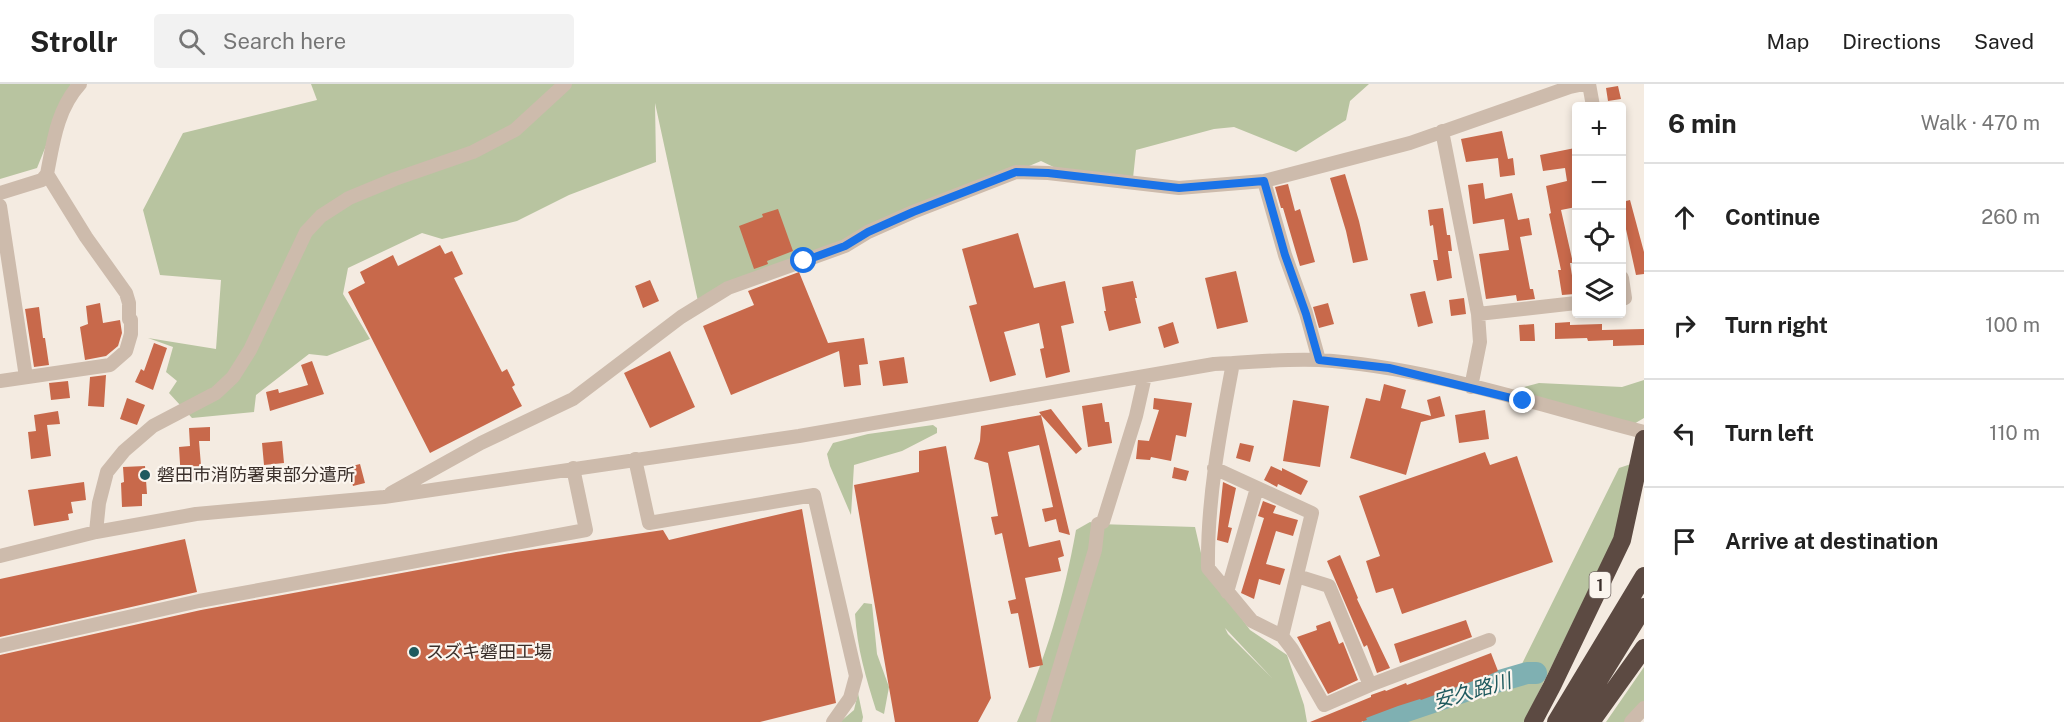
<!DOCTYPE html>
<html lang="en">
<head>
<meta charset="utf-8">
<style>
	body { margin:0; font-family:"Public Sans","Noto Sans JP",sans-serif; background:#f2f2f2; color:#222 }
	.controls { position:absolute; right:18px; top:18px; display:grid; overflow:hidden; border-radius:6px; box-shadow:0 3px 9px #0003 }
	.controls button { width:54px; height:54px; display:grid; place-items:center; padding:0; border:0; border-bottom:2px solid #e0e0e0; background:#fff; color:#222; font:30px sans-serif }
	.stop { position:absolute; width:18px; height:18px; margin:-14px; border:4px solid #1a73e8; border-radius:50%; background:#fff }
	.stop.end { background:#1a73e8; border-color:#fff; box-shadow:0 2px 6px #0008 }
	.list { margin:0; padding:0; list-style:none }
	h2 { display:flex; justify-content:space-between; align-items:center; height:78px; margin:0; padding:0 24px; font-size:26px }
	h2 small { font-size:20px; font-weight:400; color:#767676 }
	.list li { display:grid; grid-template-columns:39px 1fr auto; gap:18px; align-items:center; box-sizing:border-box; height:108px; padding:0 24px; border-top:2px solid #e0e0e0 }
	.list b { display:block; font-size:22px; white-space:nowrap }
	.list em { font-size:20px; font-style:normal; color:#767676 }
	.icon { flex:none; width:33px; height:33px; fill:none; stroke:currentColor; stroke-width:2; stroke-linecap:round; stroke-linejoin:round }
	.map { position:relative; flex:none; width:1644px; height:638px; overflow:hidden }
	header { display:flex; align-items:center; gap:36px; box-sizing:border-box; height:84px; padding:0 30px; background:#fff; border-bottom:2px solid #e0e0e0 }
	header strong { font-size:28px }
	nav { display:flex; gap:33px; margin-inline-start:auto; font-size:21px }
	.search { width:420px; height:54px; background:#f2f2f2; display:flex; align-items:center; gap:15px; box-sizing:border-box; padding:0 21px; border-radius:6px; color:#767676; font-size:22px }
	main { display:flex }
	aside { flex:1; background:#fff }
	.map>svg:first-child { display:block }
</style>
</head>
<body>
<header>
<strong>Strollr</strong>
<div class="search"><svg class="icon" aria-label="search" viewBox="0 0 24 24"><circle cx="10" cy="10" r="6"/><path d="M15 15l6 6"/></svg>Search here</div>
<nav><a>Map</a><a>Directions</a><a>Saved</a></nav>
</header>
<main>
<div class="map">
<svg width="1644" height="638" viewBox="0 0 1644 638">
	<rect width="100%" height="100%" fill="#f4ebe1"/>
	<!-- green -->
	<path fill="#b8c4a0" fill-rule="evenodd" d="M0,0H71L37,84L0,95Z
		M311,0H1369L1350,17L1346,36L1296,68L1234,43L1214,45L1136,66L1133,94L1064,88L1041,77L699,222L655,19L656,78L569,111L517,137L442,155L422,149L348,184L343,210L370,255L327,272L309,270L256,311L254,328L192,334L169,309L177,297L166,288L173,263L148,254L216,265L221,196L160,191L143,126L183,49L317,16Z
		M1644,296V334L1627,344L1523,317L1524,303L1539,299L1622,303Z
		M933,341L937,344V349L902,367L854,381L851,431L830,382L827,370L833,359L868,350Z
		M1631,380L1615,453L1524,638H1380L1440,617L1512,600L1619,384Z
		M1090,438L1098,440L1195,443L1204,482L1250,546L1287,571L1304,621L1307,638H1017C1046,575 1064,513 1076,446ZM1225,544L1272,594L1228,550Z
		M864,519L872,520L877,570L889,603L884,630L876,626C866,594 857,564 855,530Z
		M1644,583V618L1627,638H1606Z
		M858,609L863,633L862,638H840L854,626Z"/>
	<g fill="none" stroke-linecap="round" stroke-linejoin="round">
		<!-- river -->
		<path stroke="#7fb0b2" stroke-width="22" d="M1374,638L1465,607L1527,589H1536"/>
	</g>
	<!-- building -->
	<path fill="#c8694b" d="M1618,2L1621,15L1608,17L1606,4Z
		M1502,47L1508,75L1513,74L1515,91L1500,93L1498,74L1466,78L1461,55Z
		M1575,64L1576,123L1561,126L1573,179H1570L1575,210L1562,211L1558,186H1561L1549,130L1551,129L1546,102L1567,97L1565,84L1543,87L1540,71Z
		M1345,90L1359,137L1368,176L1353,179L1346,147L1330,94Z
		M1483,99L1485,115L1512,109L1518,136L1529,134L1532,151L1520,153L1530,205H1533L1535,215L1517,217L1516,211L1486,215L1479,170L1509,166L1504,135L1473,140L1468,101Z
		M1288,100L1295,127L1300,125L1315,178L1300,182L1283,124H1281L1275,103Z
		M1630,116L1644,168V190L1636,191L1622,127V118Z
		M1443,124L1447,151H1450L1452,167H1448L1452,194L1437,197L1433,176H1438L1433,141L1430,142L1428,126Z
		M778,125L793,167L767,177L768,180L754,185L739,142L763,133L762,130Z
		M1018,149L1034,204L1065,197L1074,239L1061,242L1070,288L1046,294L1040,265L1044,264L1039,239L1004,248L1016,291L990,298L969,222L977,220L962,165Z
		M440,161L445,170L452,167L463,190L454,194L502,288L507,285L515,301L512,303L522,322L430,369L348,208L365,199L360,188L393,171L398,182Z
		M1236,187L1248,238L1217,245L1205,194Z
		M799,188L828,259L864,254L868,280L859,281L861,301L844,303L839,267L731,311L703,242L754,221L748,207Z
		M650,196L659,217L643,224L635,202Z
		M1133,197L1137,214H1135L1141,239L1109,247L1104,227H1106L1102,203Z
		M1425,207L1433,239L1418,243L1410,210Z
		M1464,214L1466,230L1451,232L1449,216Z
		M100,219L103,239L120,236L122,249L118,262L106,272L85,276L80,243L88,240L86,222Z
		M1328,219L1334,240L1319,244L1313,223Z
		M39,223L43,254H45L49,281L34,283L25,225Z
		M1173,238L1179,259L1164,264L1158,243Z
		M1570,238V241L1602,240V246L1644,245V261L1613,262V256L1588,257L1587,254L1555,255V239Z
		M1534,240L1535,257H1520L1519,241Z
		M154,259L167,264L153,306L135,298L141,285L144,287Z
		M670,267L695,323L650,344L624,289Z
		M904,273L908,299L883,302L879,277Z
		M312,277L324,310L270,327L266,308L278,305L279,309L308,301L301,281Z
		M106,291L104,323L88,322L90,293Z
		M68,297L70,314L51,316L49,299Z
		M1384,300L1406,306L1401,324L1431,332L1427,316L1440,312L1445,332L1421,338L1406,391L1350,374L1366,314L1380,317Z
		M127,314L145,321L137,341L120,335Z
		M1154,314L1192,319L1186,353L1176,351L1171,377L1151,373L1150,376L1136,375L1138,356L1149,357L1159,326L1153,325Z
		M1293,316L1329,322L1320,383L1283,377Z
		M1102,319L1105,338H1109L1112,359L1088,363L1082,322Z
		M1051,325L1082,365L1076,370L1041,331L1070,451L1059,448L1056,435L1045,438L1042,425L1053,423L1039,361L1008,368L1029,463L1060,456L1064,472L1058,474L1061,487L1025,494L1043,581L1029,584L1018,529L1011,530L1008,517L1016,515L1002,449L995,451L991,433L998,432L988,379L974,375L980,357L981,342L1041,331L1039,328Z
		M1485,326L1489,355L1459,359L1455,331Z
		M58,327L60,340L47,341L51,372L31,375L28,348L36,347L34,331Z
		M210,343V357H199L202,394L181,396L179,363L190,362L189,344Z
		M282,357L284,379L264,381L262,359Z
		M1240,359L1254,362L1250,378L1236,374Z
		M946,362L991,614L978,638H895L854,401L919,388V367Z
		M1485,368L1490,381L1517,372L1553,478L1402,530L1393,504L1376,509L1366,477L1380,472L1359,412Z
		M360,380L365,399L353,402L348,383Z
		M145,382L147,410H142V422L122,423L121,399L124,398L123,383Z
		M1271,382L1282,387V384L1308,397L1301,411L1278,400L1277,403L1264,396Z
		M1174,383L1189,387L1186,397L1172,394Z
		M84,398L86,416L71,418L73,429L68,430L69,436L34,442L28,406Z
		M1223,398L1236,404L1228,443L1232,444L1228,459L1217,456Z
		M1263,417L1276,422L1273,429L1298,436L1293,452L1276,447L1266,480L1285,485L1280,501L1259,495L1254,515L1241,509L1264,434L1258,432Z
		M802,425L836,619L760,638H0V571L201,526L516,468L663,446L669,456Z
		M185,455L197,508L0,553V495Z
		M1340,471L1358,514L1357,515L1390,584L1377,589L1367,561L1364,563L1327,477Z
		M1466,536L1472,553L1400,579L1394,560Z
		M1330,537L1339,560L1343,558L1358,596L1328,610L1297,553L1317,546L1316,542Z
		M1491,569L1498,587L1484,593L1421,616L1420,615L1398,622L1366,634L1367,636L1361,638H1310L1371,613V611L1385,606L1386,607L1406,599L1407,601Z"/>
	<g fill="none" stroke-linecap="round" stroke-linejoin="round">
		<!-- minor -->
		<path stroke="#cdbbac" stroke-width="14" d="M1589,0L1593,22
			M1442,47L1478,230L1480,258L1471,303
			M1264,97L1285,171L1306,229L1319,276
			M0,109L42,96L47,90C53,59 57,25 80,0
			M0,122L26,293
			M1622,194L1625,214L1622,215
			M1478,230L1576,219
			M1233,279C1220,348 1207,415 1208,484L1252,537L1282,552L1292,565L1324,621L1370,601L1489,556
			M0,297L110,281L126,267L131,250V236L129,235V219L126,209L86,153L47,90
			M635,375L649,439L814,411L856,592L850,614L833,638
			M1214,384L1312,429L1282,552
			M391,409L481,359L573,315L681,233L728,204L845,162L868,148L913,128L1016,88L1048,89L1179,104L1264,97L1410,59L1570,3L1584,0
			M96,448L99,419L107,388L124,367L153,342L216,309L233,293L250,266L306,148L321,132L349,114L395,95L473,68L515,46L565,0
			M0,472L96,448L196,430L384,413L799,352L1214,280C1249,279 1284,274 1319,276C1429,283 1537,321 1644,348
			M1297,492L1329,502L1370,601
			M1227,508L1257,404
			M0,562L199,517L586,446L573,384
			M1043,638L1095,466L1098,440L1103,438L1136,332L1145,292
			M1631,638L1644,624"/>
		<!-- highway -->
		<path stroke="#5c4a42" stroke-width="18" d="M1533,638L1552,602L1622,456L1644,355
			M1556,638L1644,492
			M1573,638L1644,523
			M1591,638L1644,564"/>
	</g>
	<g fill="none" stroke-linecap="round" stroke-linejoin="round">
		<!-- route -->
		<path stroke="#1a73e8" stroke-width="8" d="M804,177L845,162L868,148L913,128L1016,88L1048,89L1179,104L1264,97L1285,171L1306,230L1319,276L1389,284L1523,317"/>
	</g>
	<!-- markers -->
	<g fill="#1f5a5e" stroke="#fbf5ee" stroke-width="2">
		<circle cx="145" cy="391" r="6"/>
		<circle cx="414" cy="568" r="6"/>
	</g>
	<g text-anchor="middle" stroke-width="4.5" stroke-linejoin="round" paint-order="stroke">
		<!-- shield labels -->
		<rect fill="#fbf5ee" stroke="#756b66" stroke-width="1.5" x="1589.5" y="488" width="21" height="26" rx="4.5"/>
		<g font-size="16" font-weight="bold" fill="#3b302b">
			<text x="1600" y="507">1</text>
		</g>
		<!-- poi labels -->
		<g font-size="18" fill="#3b302b" stroke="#fbf5ee" text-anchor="start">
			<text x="157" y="397">磐田市消防署東部分遣所</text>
			<text x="426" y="574">スズキ磐田工場</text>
		</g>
		<!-- water labels -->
		<g font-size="20" font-style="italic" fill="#1f5a5e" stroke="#fbf5ee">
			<text transform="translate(1472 607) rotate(-16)" y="7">安久路川</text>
		</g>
	</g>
</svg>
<div class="controls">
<button>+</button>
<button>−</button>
<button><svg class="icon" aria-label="locate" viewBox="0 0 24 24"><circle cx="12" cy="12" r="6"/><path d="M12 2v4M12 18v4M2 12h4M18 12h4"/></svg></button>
<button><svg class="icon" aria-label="layers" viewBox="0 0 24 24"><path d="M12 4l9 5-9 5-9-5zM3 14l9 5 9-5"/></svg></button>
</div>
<div class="stop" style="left:804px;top:177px"></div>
<div class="stop end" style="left:1523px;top:317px"></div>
</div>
<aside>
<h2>6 min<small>Walk · 470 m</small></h2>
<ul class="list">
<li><svg class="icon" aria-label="ahead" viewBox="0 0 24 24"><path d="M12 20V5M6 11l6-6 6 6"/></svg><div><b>Continue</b></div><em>260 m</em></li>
<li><svg class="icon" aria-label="right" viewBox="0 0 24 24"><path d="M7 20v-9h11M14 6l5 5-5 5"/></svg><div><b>Turn right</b></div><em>100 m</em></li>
<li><svg class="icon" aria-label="left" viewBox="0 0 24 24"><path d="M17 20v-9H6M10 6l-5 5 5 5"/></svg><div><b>Turn left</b></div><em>110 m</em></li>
<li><svg class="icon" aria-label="arrive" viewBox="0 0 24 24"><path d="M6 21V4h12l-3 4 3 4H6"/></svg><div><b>Arrive at destination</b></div></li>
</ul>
</aside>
</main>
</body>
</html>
